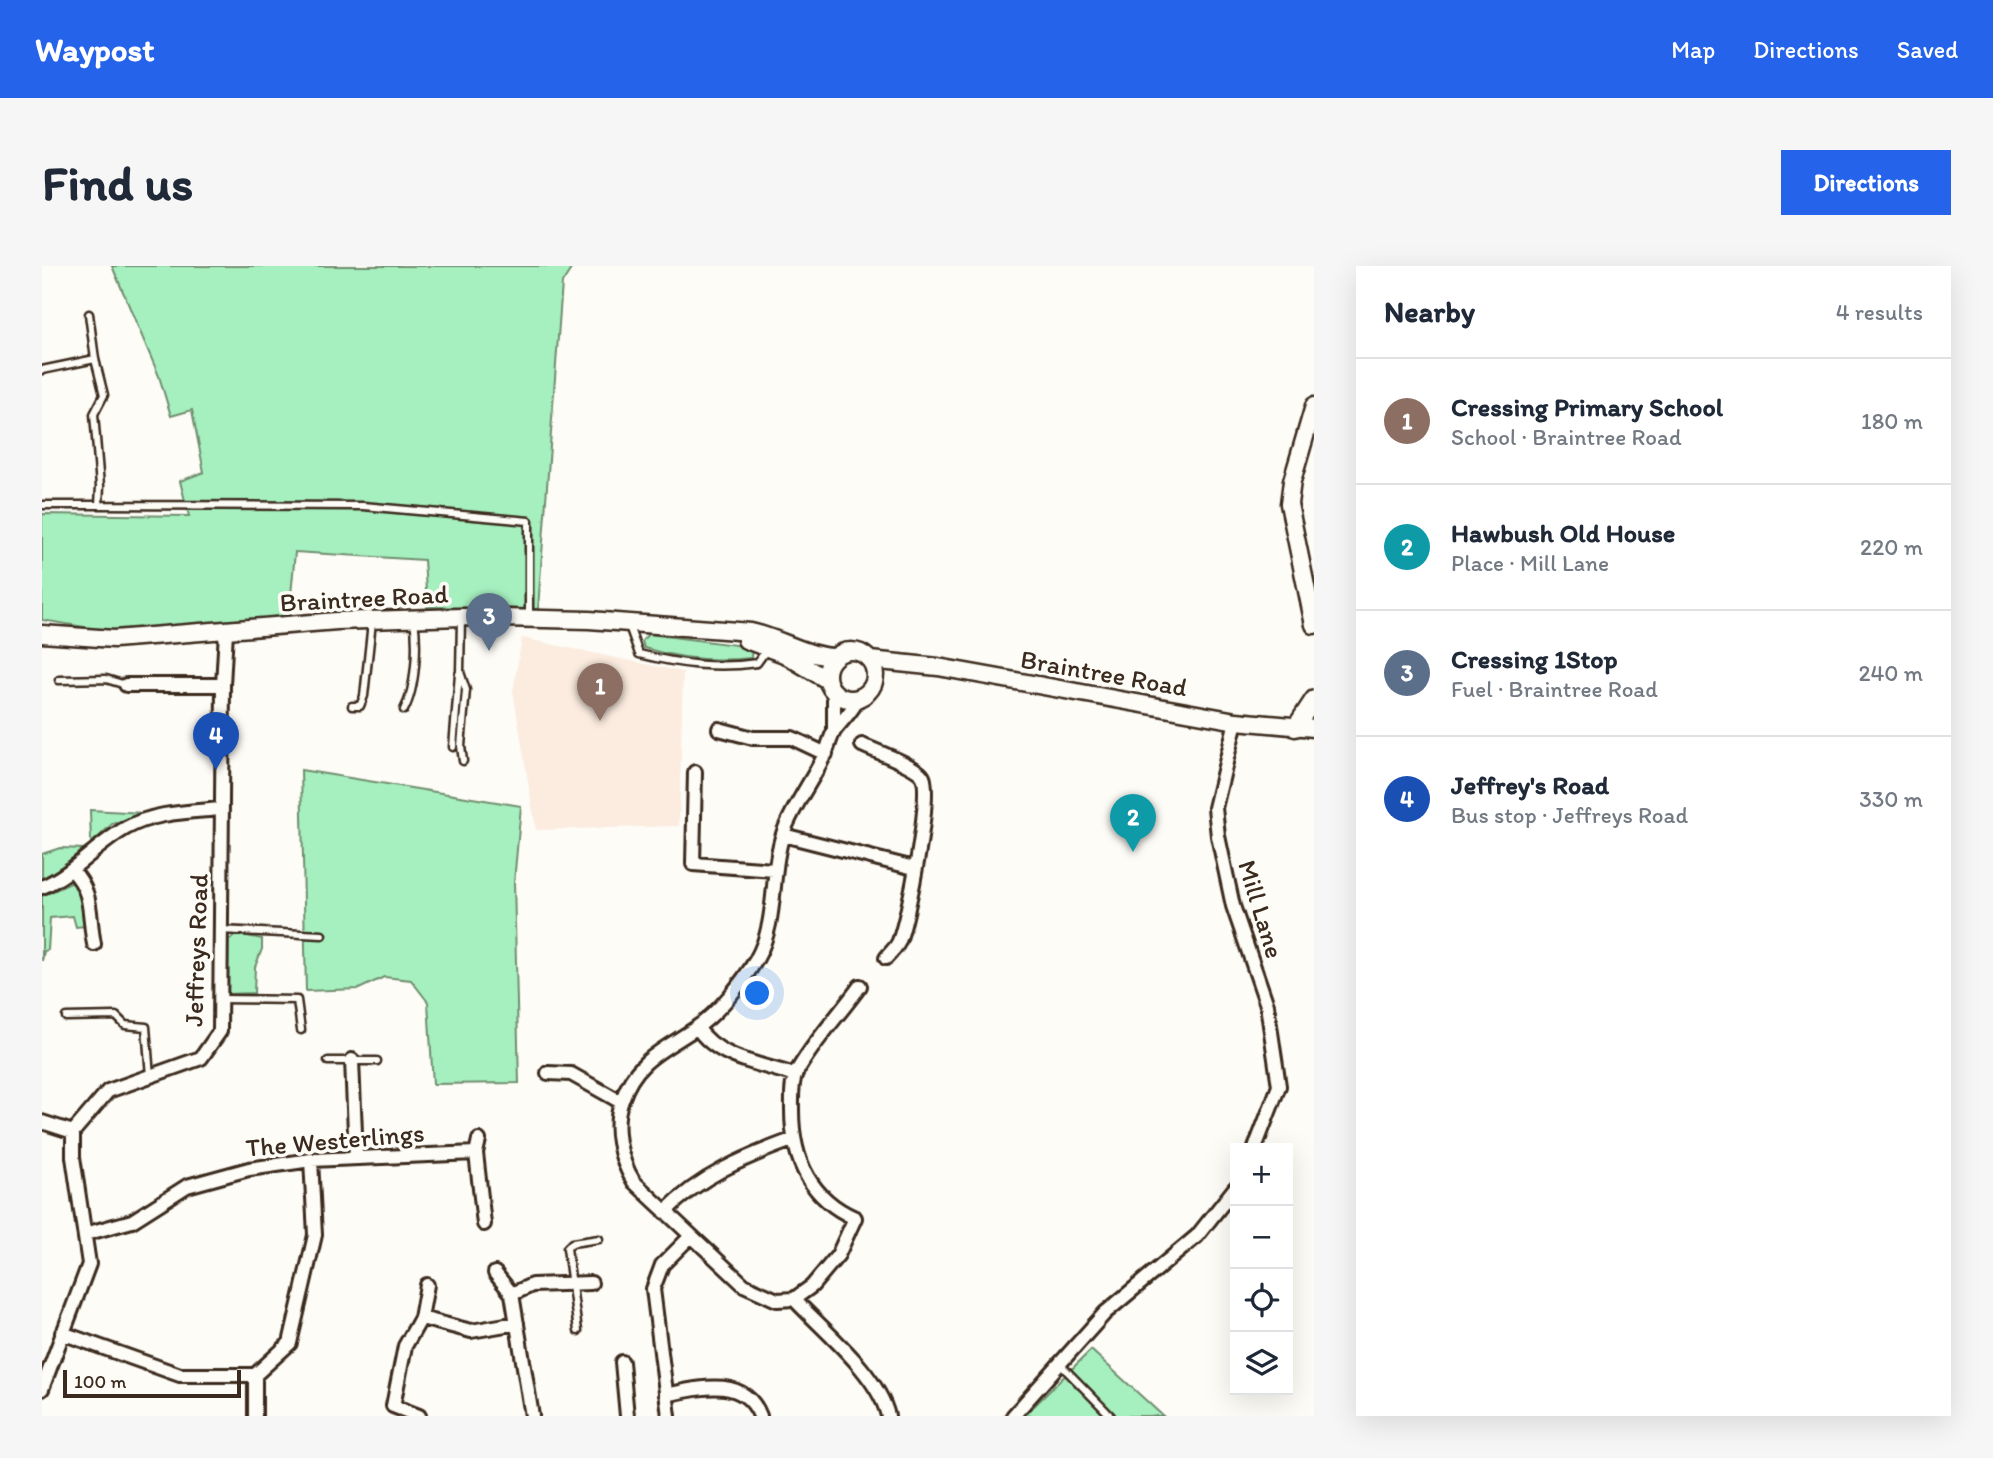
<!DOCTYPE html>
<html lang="en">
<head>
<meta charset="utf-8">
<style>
	body { margin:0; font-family:Itim,sans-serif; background:#f6f6f7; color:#1f2937 }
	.controls { position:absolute; right:21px; bottom:21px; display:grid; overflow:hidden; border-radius:0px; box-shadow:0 7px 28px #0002 }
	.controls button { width:63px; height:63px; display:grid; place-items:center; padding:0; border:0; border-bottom:2px solid #e0e1e3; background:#fff; color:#1f2937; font:35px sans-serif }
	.scale { position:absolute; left:21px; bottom:18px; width:178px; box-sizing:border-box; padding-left:7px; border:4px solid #3b2a1e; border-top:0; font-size:19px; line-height:24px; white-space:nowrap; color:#3b2a1e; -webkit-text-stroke:5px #fdfcf7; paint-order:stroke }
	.you { position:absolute; left:716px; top:728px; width:24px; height:24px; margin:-18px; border:5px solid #fff; border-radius:50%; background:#1a73e8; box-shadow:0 0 0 10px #1a73e833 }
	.badge { display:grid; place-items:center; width:46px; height:46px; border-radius:50%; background:#2563eb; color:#fff; font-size:23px; font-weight:700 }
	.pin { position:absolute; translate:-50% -58px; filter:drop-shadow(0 2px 4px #0008) }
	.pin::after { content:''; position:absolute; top:37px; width:24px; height:21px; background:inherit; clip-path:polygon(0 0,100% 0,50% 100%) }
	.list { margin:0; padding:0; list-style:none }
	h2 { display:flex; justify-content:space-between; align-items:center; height:91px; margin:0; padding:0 28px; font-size:30px }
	h2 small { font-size:23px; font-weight:400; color:#747a83 }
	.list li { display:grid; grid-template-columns:46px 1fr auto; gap:21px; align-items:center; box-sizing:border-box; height:126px; padding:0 28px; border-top:2px solid #e0e1e3 }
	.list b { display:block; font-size:26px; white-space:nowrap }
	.list p { margin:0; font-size:23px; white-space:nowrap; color:#747a83 }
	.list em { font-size:23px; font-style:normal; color:#747a83 }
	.icon { flex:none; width:38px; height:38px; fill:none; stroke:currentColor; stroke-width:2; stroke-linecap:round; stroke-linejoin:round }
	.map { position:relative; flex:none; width:1272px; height:1150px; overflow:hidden; border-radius:0px }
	header { display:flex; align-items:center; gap:42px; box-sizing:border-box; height:98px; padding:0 35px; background:#2563eb; color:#fff }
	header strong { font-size:33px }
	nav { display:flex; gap:38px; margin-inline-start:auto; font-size:24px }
	.intro { display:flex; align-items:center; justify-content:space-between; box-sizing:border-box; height:168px; padding:0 42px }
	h1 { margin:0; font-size:49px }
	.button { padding:18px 32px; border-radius:0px; background:#2563eb; color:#fff; font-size:24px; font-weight:700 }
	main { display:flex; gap:42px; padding:0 42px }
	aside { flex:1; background:#fff; border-radius:0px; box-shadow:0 7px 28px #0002 }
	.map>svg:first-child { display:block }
</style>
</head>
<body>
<header>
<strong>Waypost</strong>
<nav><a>Map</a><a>Directions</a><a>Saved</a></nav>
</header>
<div class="intro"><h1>Find us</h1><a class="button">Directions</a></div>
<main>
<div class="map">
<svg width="1272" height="1150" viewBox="0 0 1272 1150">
	<rect width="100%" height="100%" fill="#fdfcf7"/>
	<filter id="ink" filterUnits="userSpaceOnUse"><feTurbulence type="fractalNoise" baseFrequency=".0143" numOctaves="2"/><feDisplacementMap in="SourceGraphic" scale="14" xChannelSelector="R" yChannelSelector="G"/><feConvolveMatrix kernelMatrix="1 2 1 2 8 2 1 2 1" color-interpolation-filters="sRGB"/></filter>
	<g filter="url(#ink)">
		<!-- built -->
		<path fill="#fbecdf" d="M480,372L641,406L637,560L494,564L471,425Z"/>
		<!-- green -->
		<path fill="#a6f0bf" stroke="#708d6e" stroke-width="2" d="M70,0H531L520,17L496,343L385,341L382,294L253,286L247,351L66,365L0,354V248L147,250L138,215L162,206L150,144L129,150L117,110Z
			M606,368L710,381L709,392C672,396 638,393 602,382L600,375Z
			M259,504L479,540L472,616L477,817L391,818L386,736L369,714L342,711L317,723L264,725Z
			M48,544L102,547L70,558L49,578Z
			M18,582L41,583L12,609L0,614V588Z
			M33,615L39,620L43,660L34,661L31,650L8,652L6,684L2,685L0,695V630Z
			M200,669L220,673V683L213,701L212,727L183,728L185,676L192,670Z
			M1049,1084L1121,1150H982Z"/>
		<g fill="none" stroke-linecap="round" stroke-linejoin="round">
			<defs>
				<path id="lane" d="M47,48L53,93L62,129L52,148L58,220L57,239L321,240L487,255V350
					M0,104L53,93
					M0,239H57
					M419,353L418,406L424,424L419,480L421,495
					M587,360L597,388C637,398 674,403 715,397L725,383
					M17,414L64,413L84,419
					M310,440H318L322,430L330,356
					M362,444C374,422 376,379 372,354
					M411,481L417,408
					M179,664L280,669
					M177,733L255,734L259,764
					M24,751L74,750L83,759L104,761L108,810
					M286,795H335
					M536,1065L525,982L530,977L557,973
					M1019,1099L1069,1150"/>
				<path id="street" d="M84,419H181
					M792,426V465
					M817,431C811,445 801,453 792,465C788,472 786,483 782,490C770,515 752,539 742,565C727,608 737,654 714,694C700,717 676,747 654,762C622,784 594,793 580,834C570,860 578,894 592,916L702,1019L735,1034L752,1033L770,1020L796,989L813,952C767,932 750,892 750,844C750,833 749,817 754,807C771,776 798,748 818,720
					M1194,455L1173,542L1176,570L1191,640L1225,739L1237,820L1213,882
					M677,463L711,472H750L784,488
					M820,479C833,485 876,500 881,511C890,530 866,653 857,675C855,681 848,687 844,692
					M653,506L651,598L732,604
					M741,569L872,602
					M30,604C52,627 46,648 52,678
					M0,621C32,607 54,579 84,562C112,546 148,546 179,543
					M655,761C675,793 719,798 753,809
					M310,794L314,891
					M506,807L529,808L579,836
					M0,856L31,866
					M437,874L434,887L442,958
					M623,946C658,910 703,891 750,874
					M43,968L90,955L145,920L207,903L269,894L434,887
					M453,1007L470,1028L490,1150
					M470,1028L490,1019L549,1017
					M752,1033C782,1065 836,1108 846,1150
					M379,1052L429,1065L475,1057
					M20,1067L138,1109H213L248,1077L273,969L269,894
					M580,1096L585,1150
					M0,1123L47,998L31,891V866L66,825L159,792L178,765L181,419L184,365
					M624,1129C657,1122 702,1109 718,1150
					M213,1150V1109
					M377,1150L351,1140L363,1080L379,1052L385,1019
					M627,1150L611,1023L620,999L649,970
					M971,1150L1063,1047L1155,970L1193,922"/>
				<path id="secondary" d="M1272,140L1250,215L1247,238L1272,359
					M0,368L72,373L295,355L420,351L547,354L709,366C738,372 763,390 792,391
					M704,374L742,388L785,414
					M785 409a24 24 0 1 1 48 0a24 24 0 1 1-48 0Z
					M828,394L896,401L1194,455L1272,462
					M1253,462L1272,433"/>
			</defs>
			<!-- lane casing -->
			<use href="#lane" stroke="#3b2a1e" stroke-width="11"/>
			<!-- street casing -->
			<use href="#street" stroke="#3b2a1e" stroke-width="18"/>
			<!-- secondary casing -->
			<use href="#secondary" stroke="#3b2a1e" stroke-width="21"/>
			<!-- lane -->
			<use href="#lane" stroke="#fdfcf7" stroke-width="6"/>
			<!-- street -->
			<use href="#street" stroke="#fdfcf7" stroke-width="12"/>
			<!-- secondary -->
			<use href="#secondary" stroke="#fdfcf7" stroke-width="16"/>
		</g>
	</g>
	<g text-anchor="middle" stroke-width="7" stroke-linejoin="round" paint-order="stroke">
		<!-- street labels -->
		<g font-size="26" fill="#3b2a1e" stroke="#fdfcf7">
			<text transform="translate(322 332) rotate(-3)" y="9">Braintree Road</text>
			<text transform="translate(1062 407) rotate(10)" y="9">Braintree Road</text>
			<text transform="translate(1219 643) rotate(73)" y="9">Mill Lane</text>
			<text transform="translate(154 684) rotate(-88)" y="9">Jeffreys Road</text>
			<text transform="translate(293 874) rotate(-5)" y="9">The Westerlings</text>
		</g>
	</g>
</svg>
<div class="controls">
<button>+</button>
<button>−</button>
<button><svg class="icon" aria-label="locate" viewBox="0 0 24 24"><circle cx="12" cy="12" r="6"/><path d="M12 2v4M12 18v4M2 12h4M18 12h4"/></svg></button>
<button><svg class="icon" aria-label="layers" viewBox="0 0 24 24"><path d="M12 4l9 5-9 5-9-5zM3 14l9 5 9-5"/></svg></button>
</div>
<div class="scale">100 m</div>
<div class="you"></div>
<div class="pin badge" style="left:558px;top:455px;background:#8d6e63">1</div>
<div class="pin badge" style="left:1091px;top:586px;background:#0f9aa8">2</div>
<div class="pin badge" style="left:447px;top:385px;background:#5c6f8a">3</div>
<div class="pin badge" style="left:174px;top:504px;background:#1a4fb4">4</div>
</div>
<aside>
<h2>Nearby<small>4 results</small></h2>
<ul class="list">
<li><span class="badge" style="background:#8d6e63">1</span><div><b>Cressing Primary School</b><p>School · Braintree Road</p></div><em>180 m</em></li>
<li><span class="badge" style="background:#0f9aa8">2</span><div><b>Hawbush Old House</b><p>Place · Mill Lane</p></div><em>220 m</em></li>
<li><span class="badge" style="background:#5c6f8a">3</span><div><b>Cressing 1Stop</b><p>Fuel · Braintree Road</p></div><em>240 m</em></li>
<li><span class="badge" style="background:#1a4fb4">4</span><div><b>Jeffrey's Road</b><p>Bus stop · Jeffreys Road</p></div><em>330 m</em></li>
</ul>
</aside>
</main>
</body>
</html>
